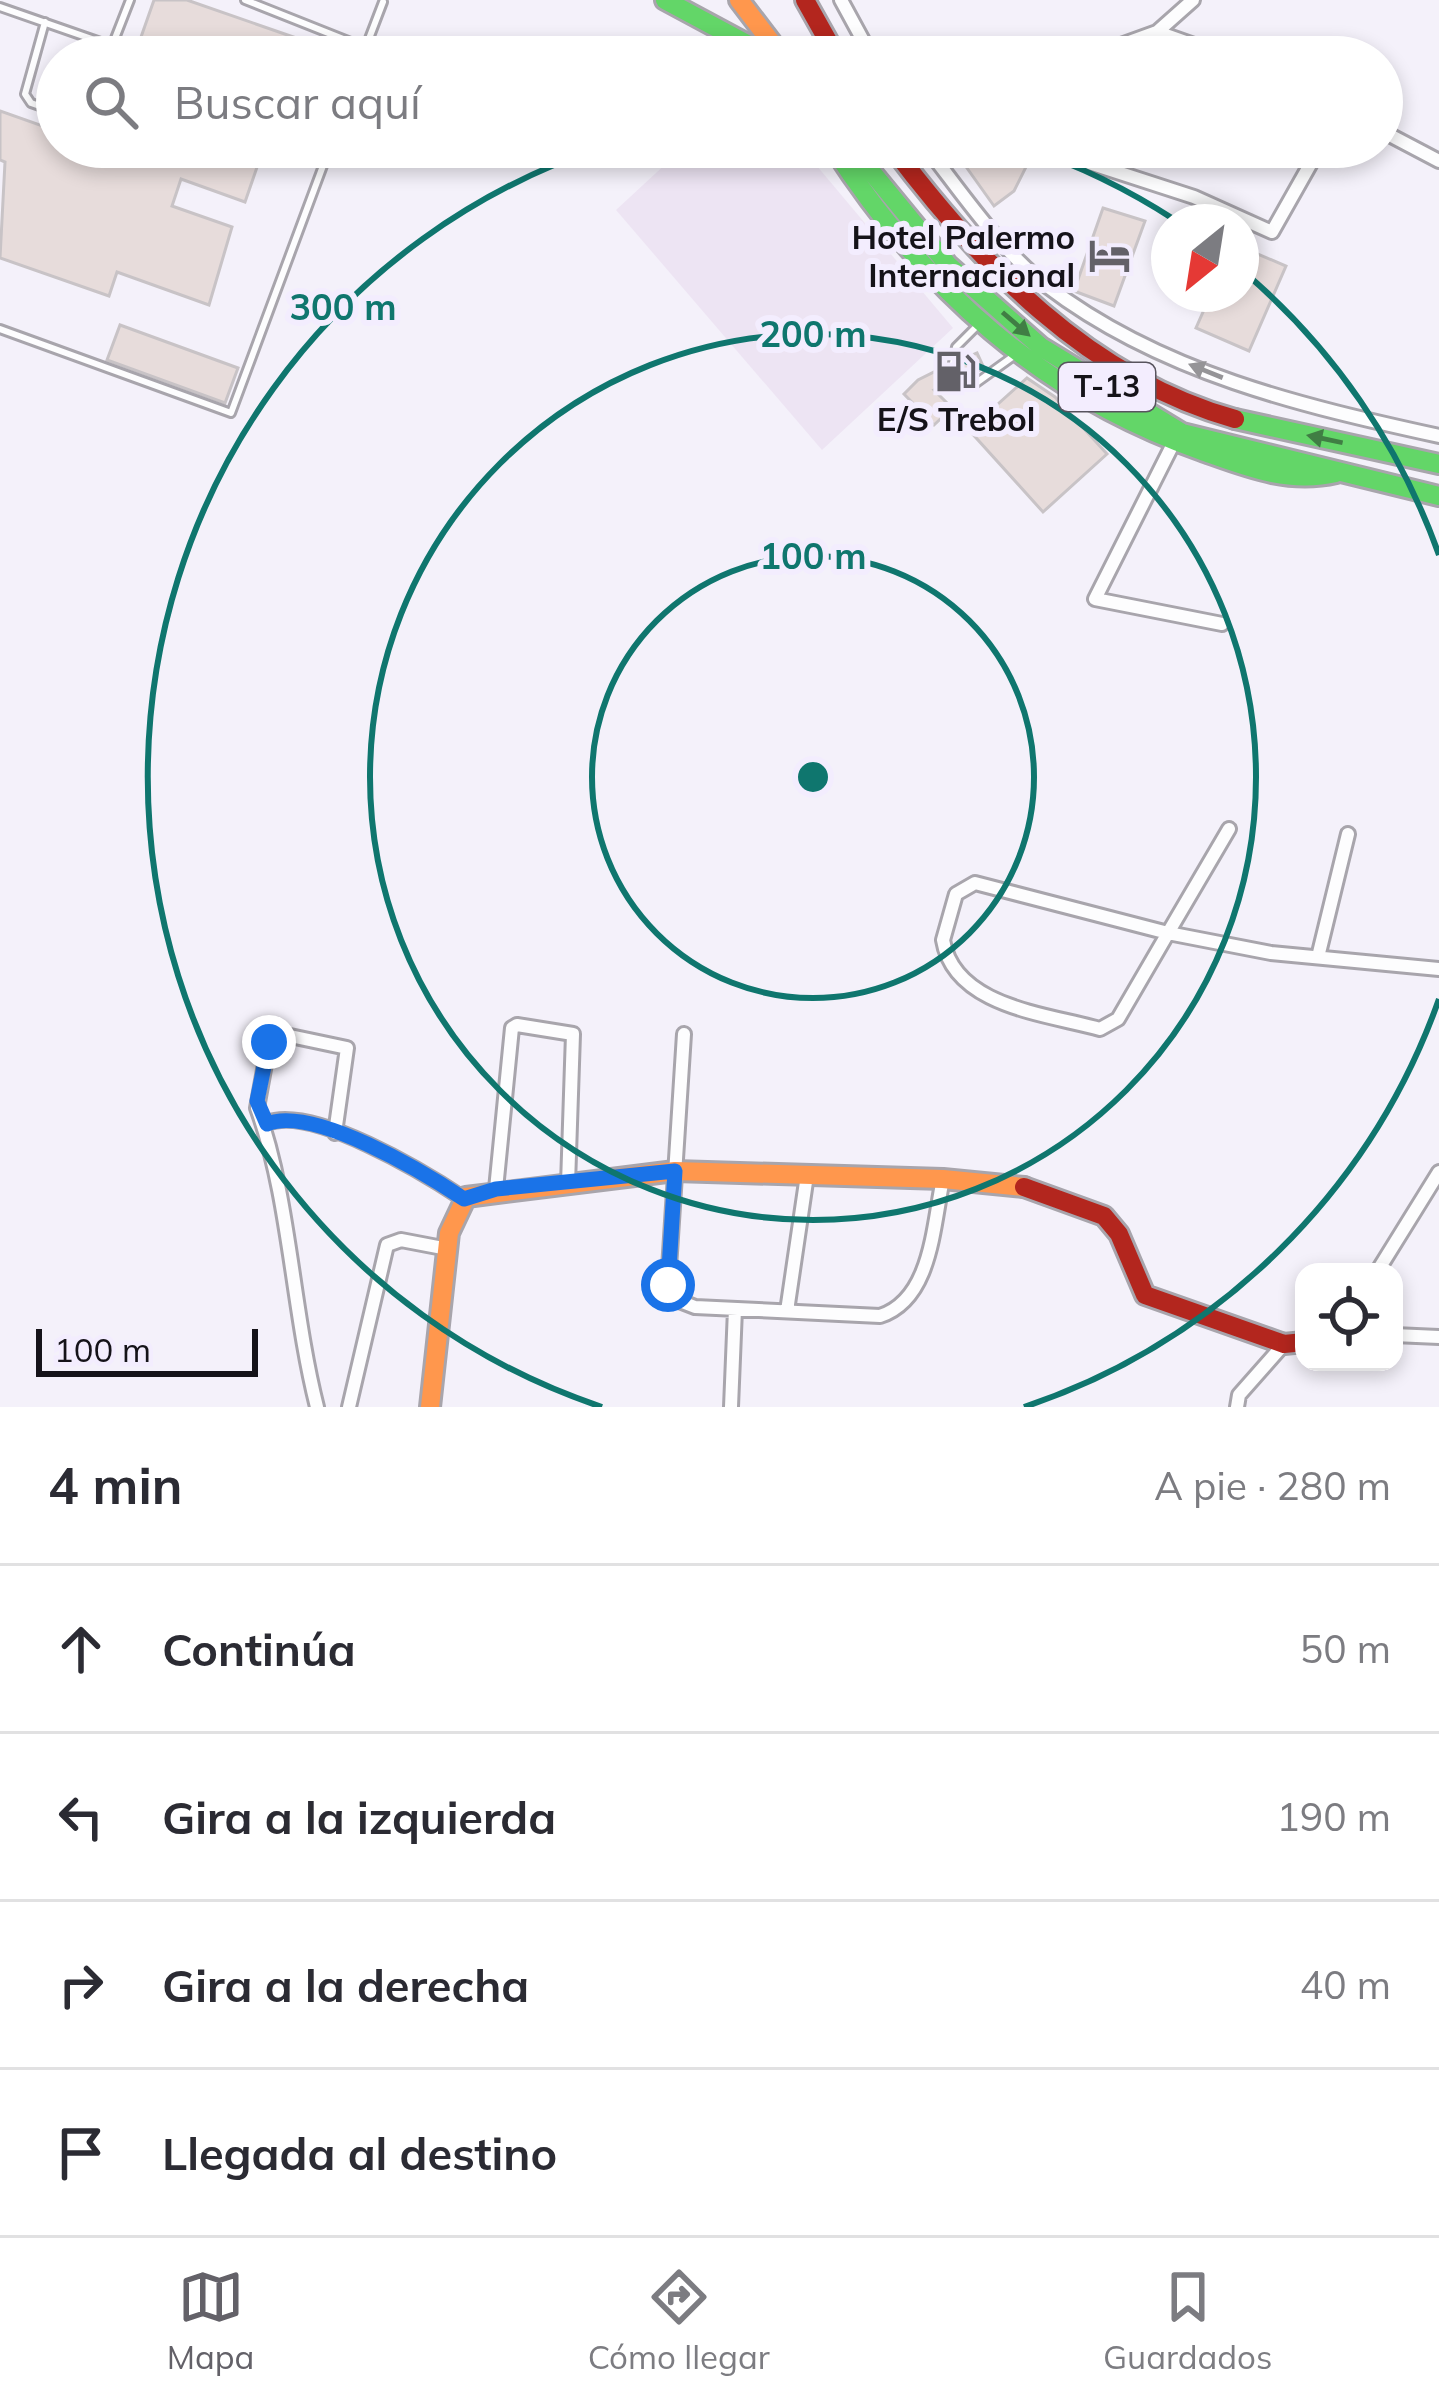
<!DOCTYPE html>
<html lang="es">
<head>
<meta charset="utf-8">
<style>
	body { margin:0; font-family:Mulish,sans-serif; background:#f2f2f3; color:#2b2b33 }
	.controls { position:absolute; right:36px; bottom:36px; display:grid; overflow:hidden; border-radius:24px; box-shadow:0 6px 18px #0003 }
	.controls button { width:108px; height:108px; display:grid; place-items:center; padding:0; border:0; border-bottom:3px solid #e1e1e2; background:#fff; color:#2b2b33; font:60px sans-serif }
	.compass { position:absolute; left:1151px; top:204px; width:108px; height:108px; border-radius:50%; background:#fff; box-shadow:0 6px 18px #0003; rotate:210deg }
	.scale { position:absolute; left:36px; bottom:30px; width:222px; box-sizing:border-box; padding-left:12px; border:6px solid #151319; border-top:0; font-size:33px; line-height:42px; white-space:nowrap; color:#151319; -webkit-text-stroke:9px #f3edfe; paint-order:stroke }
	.stop { position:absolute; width:36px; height:36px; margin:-27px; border:9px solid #1a73e8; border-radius:50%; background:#fff }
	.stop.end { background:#1a73e8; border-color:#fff; box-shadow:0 3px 12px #0008 }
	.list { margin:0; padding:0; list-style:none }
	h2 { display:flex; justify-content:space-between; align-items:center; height:156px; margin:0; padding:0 48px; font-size:51px }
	h2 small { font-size:39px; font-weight:400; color:#7c7c81 }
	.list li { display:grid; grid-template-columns:78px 1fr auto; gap:36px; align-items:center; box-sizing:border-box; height:168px; padding:0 48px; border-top:3px solid #e1e1e2 }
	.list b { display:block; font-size:45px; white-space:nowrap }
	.list em { font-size:39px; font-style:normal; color:#7c7c81 }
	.icon { flex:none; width:66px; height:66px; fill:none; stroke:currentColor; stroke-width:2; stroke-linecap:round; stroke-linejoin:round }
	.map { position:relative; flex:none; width:1439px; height:1407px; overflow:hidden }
	.search { position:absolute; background:#fff; box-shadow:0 6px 18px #0003; left:36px; right:36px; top:36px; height:132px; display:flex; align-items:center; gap:30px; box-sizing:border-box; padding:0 42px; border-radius:66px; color:#7c7c81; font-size:45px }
	.sheet { height:828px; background:#fff }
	nav { display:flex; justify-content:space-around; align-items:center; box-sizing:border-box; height:168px; border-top:3px solid #e1e1e2; background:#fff; font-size:33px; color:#7c7c81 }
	nav a { display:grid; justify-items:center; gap:6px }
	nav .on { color:#636168 }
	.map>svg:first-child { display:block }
</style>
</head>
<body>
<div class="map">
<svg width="1439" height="1407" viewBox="0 0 1439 1407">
	<rect width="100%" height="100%" fill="#f4f1fa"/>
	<!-- education -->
	<path fill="#ede4f3" d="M684,147H801L953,328L822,450L616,210Z"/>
	<!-- building -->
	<path fill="#e7dcdb" stroke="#c8c3c6" stroke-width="3" d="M154,0H187L302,40L300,45L330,57H134Z
		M0,111L57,131V147H264L245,202L181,179L172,206L232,227L209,305L117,272L109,296L0,258L5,162L0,160Z
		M952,147H991L1000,158L1011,150L1030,159L1014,191L994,206Z
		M1103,208L1145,221L1114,306L1074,291Z
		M1241,247L1286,266L1249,351L1196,328L1211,294H1241Z
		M120,325L238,368L225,403L107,360Z
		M977,353L984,368L969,375L958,371L953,381L934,390L952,408L934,425L904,394L918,380L946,366L957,370L961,360Z
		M1027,378L1055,397L1107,454L1043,512L969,430Z"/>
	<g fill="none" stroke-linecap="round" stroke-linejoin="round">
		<defs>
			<path id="lane" d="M245,0L366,48
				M0,7L112,46L108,57
				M45,22L25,94L31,103L57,112
				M112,46L130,0
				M362,57L383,2
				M0,329L231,413L330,147
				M953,363L956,347L977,326
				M960,378L972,386L1015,355"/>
			<path id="street" d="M841,0L872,57
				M1157,32L1193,0
				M1088,57L1157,32L1228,57
				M1382,131L1439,161
				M926,147C962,193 1000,250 1047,286C1161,373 1302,406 1439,436
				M1040,147L1194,197L1272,232L1320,147
				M1173,444L1095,599L1222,624
				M1229,829L1168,933L1271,953L1439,969
				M975,883L1168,933L1118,1019L1100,1029C1047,1014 954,1007 943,940L956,894Z
				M1318,957L1348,834
				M684,1034L668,1284L677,1300L695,1307L880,1316C932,1299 933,1225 943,1179
				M267,1123C313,1105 425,1173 464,1199
				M496,1189L512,1028L517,1025L573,1034L568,1184
				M1377,1272L1439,1172
				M787,1311L807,1175
				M1394,1335L1439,1337
				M317,1407C292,1309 290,1198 257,1108L269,1042L276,1033L347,1048L335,1133
				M349,1407L387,1245L401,1240L448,1249
				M731,1407L735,1309
				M1237,1407L1239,1395L1284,1344"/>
			<path id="fast" d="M665,0L771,57
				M833,147C924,288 1042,395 1202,451C1247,467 1288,484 1336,473
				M851,147L948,265L1041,347L1182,433L1439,496
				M1235,419L1439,464"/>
			<path id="slow" d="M739,0L781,55
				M430,1407L449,1233L466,1197L675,1171L943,1179L1024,1187"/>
			<path id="jam" d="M805,0L837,57
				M892,147C980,264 1088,378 1235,419
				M1024,1187L1104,1216L1119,1234L1145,1295L1284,1344L1304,1342"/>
		</defs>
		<!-- lane casing -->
		<use href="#lane" stroke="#a8a5ac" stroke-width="12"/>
		<!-- street casing -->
		<use href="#street" stroke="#a8a5ac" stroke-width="18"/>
		<!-- fast casing -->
		<use href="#fast" stroke="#a8a5ac" stroke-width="24"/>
		<!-- slow casing -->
		<use href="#slow" stroke="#a8a5ac" stroke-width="24"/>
		<!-- jam casing -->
		<use href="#jam" stroke="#a8a5ac" stroke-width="24"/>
		<!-- lane -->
		<use href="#lane" stroke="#fdfdfe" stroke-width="6"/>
		<!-- street -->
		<use href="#street" stroke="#fdfdfe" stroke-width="12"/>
		<!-- fast -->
		<use href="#fast" stroke="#63d668" stroke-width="18"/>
		<!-- slow -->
		<use href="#slow" stroke="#ff974d" stroke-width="18"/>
		<!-- jam -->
		<use href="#jam" stroke="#b3261e" stroke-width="18"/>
	</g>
	<!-- one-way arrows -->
	<defs><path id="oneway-solid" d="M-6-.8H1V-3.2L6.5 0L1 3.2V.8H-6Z" transform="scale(3)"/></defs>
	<g fill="#407e44">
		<use href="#oneway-solid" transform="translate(1016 324) rotate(41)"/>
		<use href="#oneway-solid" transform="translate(1325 439) rotate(-168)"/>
	</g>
	<use fill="#959497" href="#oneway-solid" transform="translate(1206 371) rotate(-158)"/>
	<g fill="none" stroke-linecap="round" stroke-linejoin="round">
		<!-- route -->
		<path stroke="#1a73e8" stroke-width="15" d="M269,1042L257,1101L267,1124C313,1105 425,1173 464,1199L496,1189L675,1171L668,1285"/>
	</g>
	<!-- distance rings -->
	<g fill="none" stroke="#0f766e" stroke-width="6">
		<circle cx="813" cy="777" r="221"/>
		<circle cx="813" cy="777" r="443"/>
		<path d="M1439 999A664 664 0 0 1 1024 1407M602 1407A664 664 0 0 1 602 147M1024 147A664 664 0 0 1 1175 220M1244 272A664 664 0 0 1 1439 555"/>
	</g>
	<!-- icons -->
	<defs>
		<symbol id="hotel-bare" viewBox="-9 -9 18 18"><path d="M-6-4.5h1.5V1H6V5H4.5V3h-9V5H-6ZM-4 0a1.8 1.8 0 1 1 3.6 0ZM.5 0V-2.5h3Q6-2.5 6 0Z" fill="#636168" stroke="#f3edfe" stroke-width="2.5" paint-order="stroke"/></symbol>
		<symbol id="fuel-bare" viewBox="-9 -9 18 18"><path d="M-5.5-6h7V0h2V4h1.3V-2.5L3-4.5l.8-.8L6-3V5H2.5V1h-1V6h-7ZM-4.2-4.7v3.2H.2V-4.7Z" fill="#636168" stroke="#f3edfe" stroke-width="2.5" paint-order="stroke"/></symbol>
	</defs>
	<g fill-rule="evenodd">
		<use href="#hotel-bare" x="1080" y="226" width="59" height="59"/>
		<use href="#fuel-bare" x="926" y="342" width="59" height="59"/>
	</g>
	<g text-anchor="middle" stroke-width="12" stroke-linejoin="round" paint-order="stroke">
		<!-- shield labels -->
		<rect fill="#f3edfe" stroke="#58545e" stroke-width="3" x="1059" y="363" width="96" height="48" rx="9"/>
		<g font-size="30" font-weight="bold" fill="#151319">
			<text x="1107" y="397">T-13</text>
		</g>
		<!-- poi labels -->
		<g font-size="33" font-weight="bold" fill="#151319" stroke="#f3edfe" text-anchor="end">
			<text x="1075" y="249">Hotel Palermo<tspan x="1075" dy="38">Internacional</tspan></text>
			<text x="956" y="431" text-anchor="middle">E/S Trebol</text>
		</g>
	</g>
	<circle cx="813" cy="777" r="18" fill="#0f766e" stroke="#f3edfe" stroke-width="6"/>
	<g font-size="36" text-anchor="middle" font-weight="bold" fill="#0f766e" stroke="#f3edfe" stroke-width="12" stroke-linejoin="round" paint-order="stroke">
		<text x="343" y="320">300 m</text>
		<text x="813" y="347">200 m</text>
		<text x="813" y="569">100 m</text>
	</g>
</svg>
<div class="controls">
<button><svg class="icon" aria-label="locate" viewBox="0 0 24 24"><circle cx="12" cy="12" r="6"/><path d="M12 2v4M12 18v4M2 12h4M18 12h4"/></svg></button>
</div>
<svg class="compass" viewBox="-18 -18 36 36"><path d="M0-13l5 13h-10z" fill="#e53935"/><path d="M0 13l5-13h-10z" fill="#7c7c81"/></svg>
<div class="scale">100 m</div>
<div class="stop" style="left:668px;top:1285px"></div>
<div class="stop end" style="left:269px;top:1042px"></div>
<div class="search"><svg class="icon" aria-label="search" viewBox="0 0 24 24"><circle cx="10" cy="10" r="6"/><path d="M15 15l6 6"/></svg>Buscar aquí</div>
</div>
<section class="sheet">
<h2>4 min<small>A pie · 280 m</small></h2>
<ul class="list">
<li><svg class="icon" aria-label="ahead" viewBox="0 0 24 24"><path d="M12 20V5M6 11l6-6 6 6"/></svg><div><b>Continúa</b></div><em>50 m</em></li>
<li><svg class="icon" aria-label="left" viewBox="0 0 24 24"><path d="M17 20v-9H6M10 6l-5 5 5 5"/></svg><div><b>Gira a la izquierda</b></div><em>190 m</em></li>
<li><svg class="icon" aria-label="right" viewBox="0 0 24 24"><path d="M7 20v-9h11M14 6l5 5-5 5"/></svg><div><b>Gira a la derecha</b></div><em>40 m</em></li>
<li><svg class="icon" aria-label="arrive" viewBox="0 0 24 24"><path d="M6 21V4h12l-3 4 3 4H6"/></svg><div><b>Llegada al destino</b></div></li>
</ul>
</section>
<nav>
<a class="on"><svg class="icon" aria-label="map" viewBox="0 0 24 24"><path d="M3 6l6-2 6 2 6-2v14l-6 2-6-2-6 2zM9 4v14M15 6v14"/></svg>Mapa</a>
<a><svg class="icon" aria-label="directions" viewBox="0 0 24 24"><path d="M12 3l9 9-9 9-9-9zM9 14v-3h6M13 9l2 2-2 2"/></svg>Cómo llegar</a>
<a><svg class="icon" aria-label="saved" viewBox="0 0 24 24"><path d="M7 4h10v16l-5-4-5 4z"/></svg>Guardados</a>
</nav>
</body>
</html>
